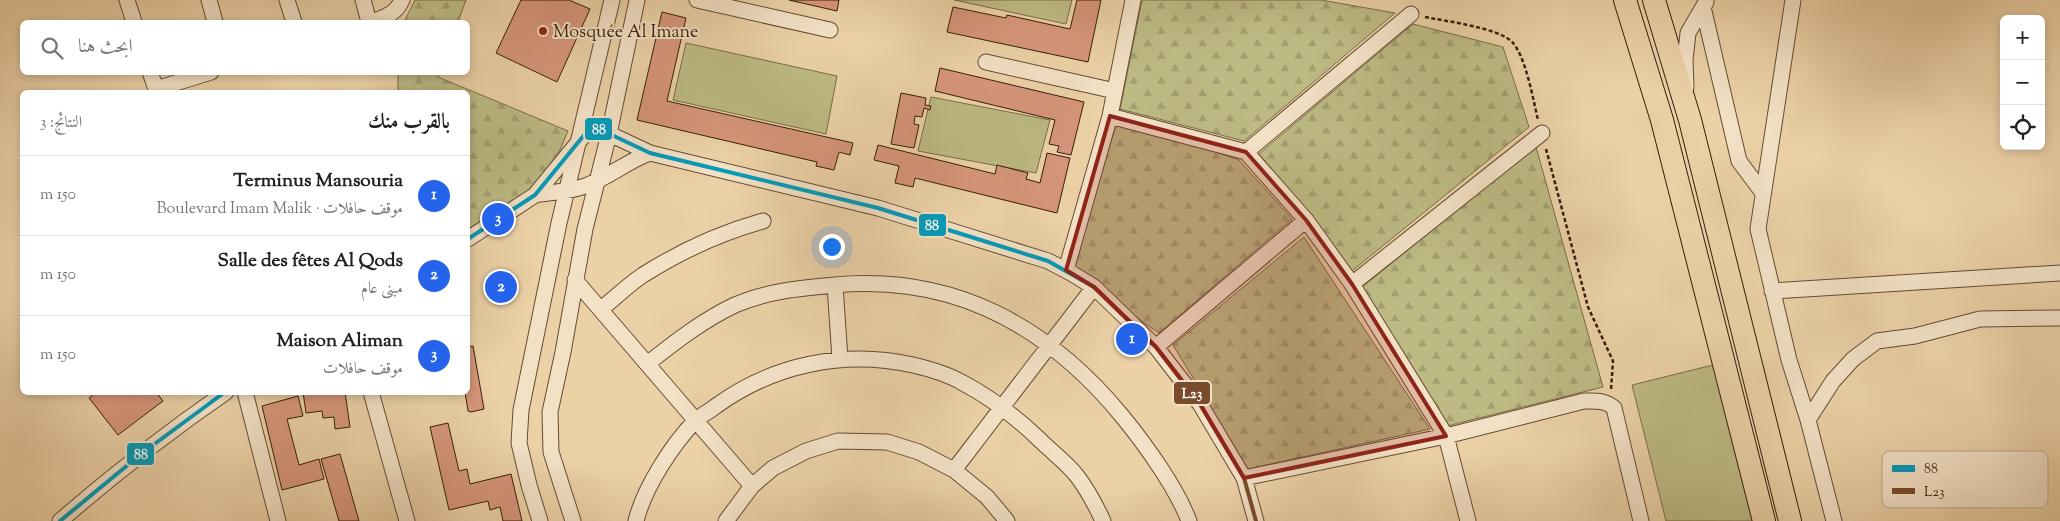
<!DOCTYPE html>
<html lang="ar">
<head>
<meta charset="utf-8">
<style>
	body { margin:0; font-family:"Sorts Mill Goudy",Amiri,serif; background:#f2f2f2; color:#222; direction:rtl }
	.controls { position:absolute; right:15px; top:15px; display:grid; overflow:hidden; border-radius:8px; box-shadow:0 2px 8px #0003 }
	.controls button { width:45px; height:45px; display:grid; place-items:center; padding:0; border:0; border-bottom:1px solid #e0e0e0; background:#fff; color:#222; font:25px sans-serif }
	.you { position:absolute; left:831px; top:246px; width:18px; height:18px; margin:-12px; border:4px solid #fff; border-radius:50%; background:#1a73e8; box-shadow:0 0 0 8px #1a73e833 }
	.badge { display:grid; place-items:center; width:32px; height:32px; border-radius:50%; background:#2563eb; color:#fff; font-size:16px; font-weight:700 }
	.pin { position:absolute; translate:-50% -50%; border:2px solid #fff; box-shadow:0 1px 5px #0006 }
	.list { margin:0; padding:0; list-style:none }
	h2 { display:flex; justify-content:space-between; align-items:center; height:65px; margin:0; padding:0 20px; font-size:21px }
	h2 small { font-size:16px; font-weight:400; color:#767676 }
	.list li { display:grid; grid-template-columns:32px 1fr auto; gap:15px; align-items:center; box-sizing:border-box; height:80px; padding:0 20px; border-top:1px solid #e0e0e0 }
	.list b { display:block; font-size:19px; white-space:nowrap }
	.list p { margin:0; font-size:16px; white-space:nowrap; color:#767676 }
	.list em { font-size:16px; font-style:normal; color:#767676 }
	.icon { flex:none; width:28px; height:28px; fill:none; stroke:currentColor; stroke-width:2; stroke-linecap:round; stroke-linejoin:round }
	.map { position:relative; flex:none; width:2060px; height:521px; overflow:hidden; direction:ltr }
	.search { position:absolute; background:#fff; box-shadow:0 2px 8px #0003; left:20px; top:20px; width:450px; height:55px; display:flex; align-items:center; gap:12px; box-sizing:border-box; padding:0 18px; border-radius:8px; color:#767676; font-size:19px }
	.panel { position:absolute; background:#fff; box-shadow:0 2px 8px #0003; left:20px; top:90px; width:450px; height:305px; border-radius:8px; direction:rtl }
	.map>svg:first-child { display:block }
</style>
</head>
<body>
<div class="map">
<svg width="2060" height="521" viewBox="0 0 2060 521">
	<defs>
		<pattern id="forest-firs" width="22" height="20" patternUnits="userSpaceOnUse" patternTransform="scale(1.25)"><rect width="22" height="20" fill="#bdba84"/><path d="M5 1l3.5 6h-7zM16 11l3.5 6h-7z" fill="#a39f70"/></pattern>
	</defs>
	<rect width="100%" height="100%" fill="#ecd1a7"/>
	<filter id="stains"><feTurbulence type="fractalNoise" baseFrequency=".004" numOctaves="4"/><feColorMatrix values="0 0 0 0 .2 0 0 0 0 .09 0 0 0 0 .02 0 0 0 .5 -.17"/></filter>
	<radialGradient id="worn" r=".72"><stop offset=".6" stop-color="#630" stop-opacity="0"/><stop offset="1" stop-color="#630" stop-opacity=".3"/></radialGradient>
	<!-- forest -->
	<path fill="url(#forest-firs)" stroke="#796c46" d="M415,0H466L458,22H404Z
		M1142,0H1321L1395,13L1244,141L1120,109Z
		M1413,24L1503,47L1529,127L1352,271L1259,154Z
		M398,73H439L438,77L568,131L546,183L468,229V92H398Z
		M1118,118L1239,160L1292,219L1159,333L1071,273Z
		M1536,147L1603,387L1447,426L1362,287Z
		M1304,237L1430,429L1248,469L1173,345Z"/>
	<!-- garden -->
	<path fill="#bdba84" stroke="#796c46" d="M954,0H1072L1066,24Z
		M686,43L837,76L826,134L673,100Z
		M931,97L1050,120L1036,173L918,151Z
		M1717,364L1754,521H1666L1632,385Z"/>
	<!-- building -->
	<path fill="#d6957b" stroke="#351f08" d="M521,0H569L590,9L557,82L496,53Z
		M789,0H839L837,11Z
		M1077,0H1101L1088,62L947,32L953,7L1006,18L1007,15L1070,29Z
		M662,12L686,18L667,101L853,143L850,155L839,152L834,170L816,166L817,162L637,120Z
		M940,68L1084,102L1071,155L1057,152L1059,146L1049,144L1055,120L935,91Z
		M901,93L926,98L925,105L931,106L930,110L924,108L922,117L915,116L914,124L919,125L914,148L891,144Z
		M878,145L995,174L997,165L1028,173L1026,179L1040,183L1047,153L1070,158L1057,213L915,178L913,187L895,183L899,166L874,160Z
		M473,346L484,409L471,412L468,411L465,392H468V347Z
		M96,392H156L163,401L118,435L89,398Z
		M303,392H345L350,427L335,429L334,417L323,418L322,411L306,413Z
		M298,396L303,416L287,419L299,465L319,459L324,479L282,490L262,406Z
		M448,423L459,471L467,469L470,484L511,474L522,521H503L500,507L490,510L488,501L449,510L430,427Z
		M340,454L359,521H339L321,459Z"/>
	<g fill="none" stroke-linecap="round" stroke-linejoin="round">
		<defs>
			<path id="minor" d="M127,0L134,22
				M209,0L215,22
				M287,0L294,22
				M363,0L369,22
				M697,0L830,30
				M1793,0L1758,229L1789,360L1808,420L1834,521
				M1703,7L1739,161L1763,193
				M372,22C385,17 396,14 402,0
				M986,62L1115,91
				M150,72L157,92
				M1686,87L1685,60L1688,33L1706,2
				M156,89L211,72
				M1110,116L1246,152L1306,220L1352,284L1446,436L1468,521
				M1246,152L1411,14
				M535,195C551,192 569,192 585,186C608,178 627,161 650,153
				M468,239L535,195L585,134L591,130L599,129L650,153L878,208L1048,261L1071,273L1094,287L1156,347L1200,404L1244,478L1256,521
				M1066,270L1110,116L1133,0
				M575,280L752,486
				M1352,284L1542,133
				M835,285L840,359
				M1772,291L2060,273
				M601,309C615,298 628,285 643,275C681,251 720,233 763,221
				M1156,347L1306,220
				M647,364C675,342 703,320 735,305C767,291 801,288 835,285C953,274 1048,326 1122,416C1145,444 1176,487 1189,521
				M245,392L278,521
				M371,392L407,521
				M1808,420L1833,381L1853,359L1877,341L1915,336L1980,319L2060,318
				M954,470L1094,287
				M1244,478L1446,436L1584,401C1596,401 1605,400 1614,408L1641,521
				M60,521C113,475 168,432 226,392
				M540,521L529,485L519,443L521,410L559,223L612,0
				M573,521L551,452L550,412L563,352L585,229L609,134L637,0
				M636,521C644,488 672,445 695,421C701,415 710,411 716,406C774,364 844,350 913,365C930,369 948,374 963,383C992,398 1018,419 1041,441C1053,453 1067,463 1077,476C1087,489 1096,506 1103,521
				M726,521L752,486L773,468L806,451L838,441L887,442L919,452L954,470L987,497L1007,521"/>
			<path id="highway" d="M1625,0L1662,120L1764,521
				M1654,0L1690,120L1790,521"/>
		</defs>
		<!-- minor casing -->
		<use href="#minor" stroke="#634c30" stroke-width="17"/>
		<!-- highway casing -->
		<use href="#highway" stroke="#351f08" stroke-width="24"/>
		<!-- path -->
		<path stroke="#351f08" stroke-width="2.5" stroke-dasharray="4 2.5" stroke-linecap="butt" d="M1425,17C1444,21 1501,28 1513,43C1526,58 1533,99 1538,120
			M1546,149L1588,307L1613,361L1611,390"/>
		<!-- minor -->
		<use href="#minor" stroke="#f3e1c6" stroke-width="15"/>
		<!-- highway -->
		<use href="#highway" stroke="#ecd1a7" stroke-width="22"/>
		<defs>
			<path id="bus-1" d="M468,239L535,195L585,134L591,130L599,129L650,153L878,208L1048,261L1094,287
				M60,521L141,454L225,392"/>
			<path id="bus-2" d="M1094,287L1156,347L1200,404L1244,478L1256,521"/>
		</defs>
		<!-- bus-1 casing -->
		<use href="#bus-1" stroke="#f3e1c6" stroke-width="8"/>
		<!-- bus-2 casing -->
		<use href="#bus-2" stroke="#f3e1c6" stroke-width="8"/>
		<!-- bus-1 -->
		<use href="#bus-1" stroke="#059bba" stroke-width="4"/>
		<!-- bus-2 -->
		<use href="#bus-2" stroke="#7a4b2a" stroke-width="4"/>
	</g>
	<!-- marked area -->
	<path fill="#8f2418" fill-opacity="0.2" stroke="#8f2418" stroke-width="4" stroke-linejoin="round" d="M1110,116L1246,152L1306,220L1352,284L1446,436L1244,478L1200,404L1156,347L1094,287L1066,270Z"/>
	<!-- markers -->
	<circle fill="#8f2418" stroke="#f3e1c6" stroke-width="2" cx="543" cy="31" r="5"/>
	<g text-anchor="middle" stroke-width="4" stroke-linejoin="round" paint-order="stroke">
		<!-- poi labels -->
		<g font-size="18" fill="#351f08" stroke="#f3e1c6" text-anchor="start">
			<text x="553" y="37">Mosquée Al Imane</text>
		</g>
	</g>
	<!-- legend -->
	<rect x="1882" y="451" width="166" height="57" rx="8" fill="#f3e1c6" stroke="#baa78d" stroke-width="1"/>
	<rect x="1892" y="465" width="23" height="7" fill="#059bba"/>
	<rect x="1892" y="488" width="23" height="6" fill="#7a4b2a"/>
	<g font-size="14" fill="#351f08">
		<text x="1924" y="473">88</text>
		<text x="1924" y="496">L23</text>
	</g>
	<g stroke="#f3e1c6" stroke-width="2">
		<rect x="584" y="117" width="29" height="24" rx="5" fill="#059bba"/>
		<rect x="918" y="213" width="29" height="24" rx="5" fill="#059bba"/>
		<rect x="1173" y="381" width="38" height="24" rx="5" fill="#7a4b2a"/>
		<rect x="126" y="442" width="29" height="24" rx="5" fill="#059bba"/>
	</g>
	<g font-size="14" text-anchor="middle" font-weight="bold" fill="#fff">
		<text x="599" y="134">88</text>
		<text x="932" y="230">88</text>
		<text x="1192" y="398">L23</text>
		<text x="141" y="459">88</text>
	</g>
	<rect width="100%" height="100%" filter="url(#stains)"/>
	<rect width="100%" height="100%" fill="url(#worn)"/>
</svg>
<div class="controls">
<button>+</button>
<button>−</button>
<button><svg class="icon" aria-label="locate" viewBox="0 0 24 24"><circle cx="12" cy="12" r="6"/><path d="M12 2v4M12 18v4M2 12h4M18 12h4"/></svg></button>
</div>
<div class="you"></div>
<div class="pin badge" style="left:1132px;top:339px">1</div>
<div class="pin badge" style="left:501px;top:287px">2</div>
<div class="pin badge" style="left:498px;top:219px">3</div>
<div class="search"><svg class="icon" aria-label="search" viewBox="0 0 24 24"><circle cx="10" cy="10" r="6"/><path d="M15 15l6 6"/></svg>ابحث هنا</div>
<section class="panel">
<h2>بالقرب منك<small>النتائج: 3</small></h2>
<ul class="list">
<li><span class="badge">1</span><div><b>Terminus Mansouria</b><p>موقف حافلات · Boulevard Imam Malik</p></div><em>150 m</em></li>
<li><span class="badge">2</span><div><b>Salle des fêtes Al Qods</b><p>مبنى عام</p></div><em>150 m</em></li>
<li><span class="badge">3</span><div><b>Maison Aliman</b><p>موقف حافلات</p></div><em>150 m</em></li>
</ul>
</section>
</div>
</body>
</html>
